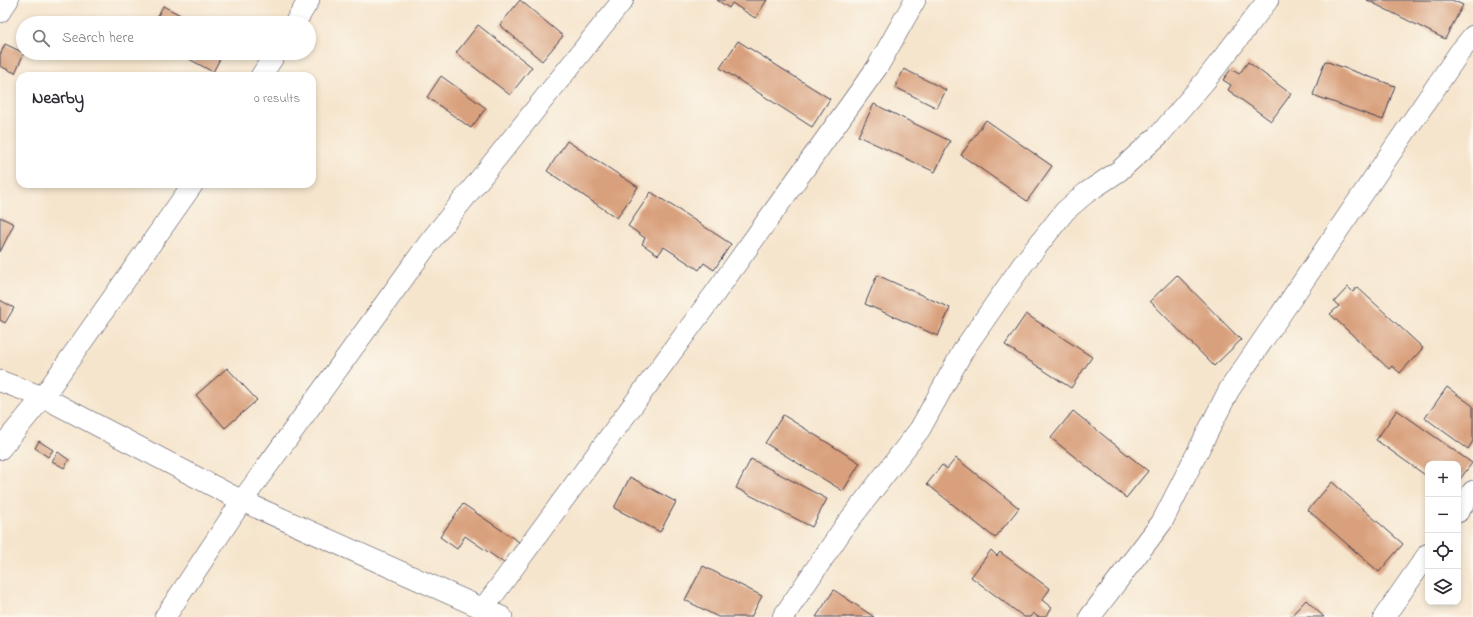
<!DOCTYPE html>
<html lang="en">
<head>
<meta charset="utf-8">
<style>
	body { margin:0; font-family:"Indie Flower",sans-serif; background:#f2f2f3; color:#2b2b33 }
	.controls { position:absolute; right:12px; bottom:12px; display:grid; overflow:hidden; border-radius:8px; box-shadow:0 2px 6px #0003 }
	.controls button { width:36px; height:36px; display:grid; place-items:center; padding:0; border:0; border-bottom:1px solid #e1e1e2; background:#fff; color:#2b2b33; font:20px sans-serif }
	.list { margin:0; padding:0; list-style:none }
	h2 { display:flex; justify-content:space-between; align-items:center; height:52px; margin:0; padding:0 16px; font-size:17px }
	h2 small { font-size:13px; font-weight:400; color:#7c7c81 }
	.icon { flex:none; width:22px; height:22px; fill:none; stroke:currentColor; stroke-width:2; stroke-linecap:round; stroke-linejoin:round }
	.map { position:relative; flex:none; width:1473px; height:617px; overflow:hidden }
	.search { position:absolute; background:#fff; box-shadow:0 2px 6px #0003; left:16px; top:16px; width:300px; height:44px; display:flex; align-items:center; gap:10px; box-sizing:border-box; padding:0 14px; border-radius:22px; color:#7c7c81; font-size:15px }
	.panel { position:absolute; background:#fff; box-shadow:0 2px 6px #0003; left:16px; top:72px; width:300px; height:116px; border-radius:12px }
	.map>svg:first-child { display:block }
</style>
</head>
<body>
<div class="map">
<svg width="1473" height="617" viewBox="0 0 1473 617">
	<rect width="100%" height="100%" fill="#fbf7ec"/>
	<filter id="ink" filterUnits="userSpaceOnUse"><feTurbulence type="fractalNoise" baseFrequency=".025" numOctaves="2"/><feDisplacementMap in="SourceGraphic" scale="8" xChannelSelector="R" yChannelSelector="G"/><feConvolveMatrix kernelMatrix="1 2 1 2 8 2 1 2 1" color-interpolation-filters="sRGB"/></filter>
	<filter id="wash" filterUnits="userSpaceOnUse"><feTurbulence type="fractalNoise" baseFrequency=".012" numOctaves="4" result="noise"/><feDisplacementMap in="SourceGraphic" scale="16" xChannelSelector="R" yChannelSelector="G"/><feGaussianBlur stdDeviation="0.9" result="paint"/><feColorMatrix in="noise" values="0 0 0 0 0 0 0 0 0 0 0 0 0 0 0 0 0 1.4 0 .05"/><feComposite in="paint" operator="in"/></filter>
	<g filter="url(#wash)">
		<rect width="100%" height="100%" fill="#f6e5cd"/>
		<g id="blocks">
			<!-- building -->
			<path fill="#d9a07d" d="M520,0L563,36L542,61L500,25Z
				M717,0H767L755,18L732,3L729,8Z
				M1367,0H1452L1463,5L1445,39Z
				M163,6L196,23H154Z
				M478,25L532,67L510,95L456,53Z
				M738,41L830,99L812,127L720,68Z
				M5,44L24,53L15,73L0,66V55Z
				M178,53H223L213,72Z
				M1325,61L1395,86L1383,120L1313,95Z
				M1248,62L1291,94L1271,121L1228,90L1231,85L1223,80L1231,69L1239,74Z
				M904,69L946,90L937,108L895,87Z
				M441,76L486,108L471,128L427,97Z
				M874,104L950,141L935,172L858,136Z
				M986,120L1052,166L1027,201L961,155Z
				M567,141L638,187L617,218L547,171Z
				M651,192L731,244L714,270L704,263L699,270L664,247L658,255L642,244L645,238L628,226Z
				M0,217L14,224L0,252Z
				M877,275L950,308L938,336L865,304Z
				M1177,275L1241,340L1214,366L1150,301Z
				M1348,287L1353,292L1357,287L1423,348L1400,373L1392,366L1389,369L1330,314L1339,306L1334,302Z
				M0,300L14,308L5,323L0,320Z
				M1026,314L1092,357L1071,388L1005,345Z
				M227,368L257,400L225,428L196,395Z
				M1447,387L1473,406V441L1468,449L1425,418Z
				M1397,410L1472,463L1458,482V464H1428V477L1376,440Z
				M1073,411L1148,471L1126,498L1051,438Z
				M783,415L860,463L843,491L765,443Z
				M39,441L53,450L48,457L35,448Z
				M58,452L69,460L64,468L52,461Z
				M956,458L1019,508L995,538L927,484L942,465L947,469Z
				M751,459L827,499L812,527L736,488Z
				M630,477L676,502L660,532L614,508Z
				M1332,482L1403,544L1379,572L1308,510Z
				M463,504L519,542L504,563L465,536L457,549L440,537Z
				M991,550L997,556L1000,552L1050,589L1042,600L1052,608L1045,617H1038L1033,613L1030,617H1024L971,577Z
				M703,566L762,596L751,617H718L685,600Z
				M834,590L874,617H816Z
				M1306,600L1324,617H1290Z"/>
		</g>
	</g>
	<g filter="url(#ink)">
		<use href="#blocks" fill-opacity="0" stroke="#423f51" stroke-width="1"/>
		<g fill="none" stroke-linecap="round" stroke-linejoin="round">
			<defs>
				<path id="street" d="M0,12L8,0
					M295,23L309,0
					M261,76L276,53
					M0,381L43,397L242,501L502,617
					M0,449L43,397L193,184
					M1458,512L1473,491
					M483,609L713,296L878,66L915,0
					M165,617L242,501L431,240L623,0
					M783,617L845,526L920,429L964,349L1023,264L1065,211L1086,193L1119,171L1160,134L1205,81L1268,0
					M1090,617L1162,522L1229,390L1459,53L1473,36
					M1384,617L1428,554"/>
			</defs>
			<!-- street casing -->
			<use href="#street" stroke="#423f51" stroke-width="22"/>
			<!-- street -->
			<use href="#street" stroke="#fff" stroke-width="21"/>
		</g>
	</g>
</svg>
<div class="controls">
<button>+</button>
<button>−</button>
<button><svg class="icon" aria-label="locate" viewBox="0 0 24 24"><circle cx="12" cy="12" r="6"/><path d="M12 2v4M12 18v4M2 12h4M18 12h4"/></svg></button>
<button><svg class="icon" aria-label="layers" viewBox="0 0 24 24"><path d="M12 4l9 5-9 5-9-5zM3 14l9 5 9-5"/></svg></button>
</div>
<div class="search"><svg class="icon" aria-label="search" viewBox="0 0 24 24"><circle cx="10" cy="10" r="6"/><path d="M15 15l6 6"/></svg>Search here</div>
<section class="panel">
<h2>Nearby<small>0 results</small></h2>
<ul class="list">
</ul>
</section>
</div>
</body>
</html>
